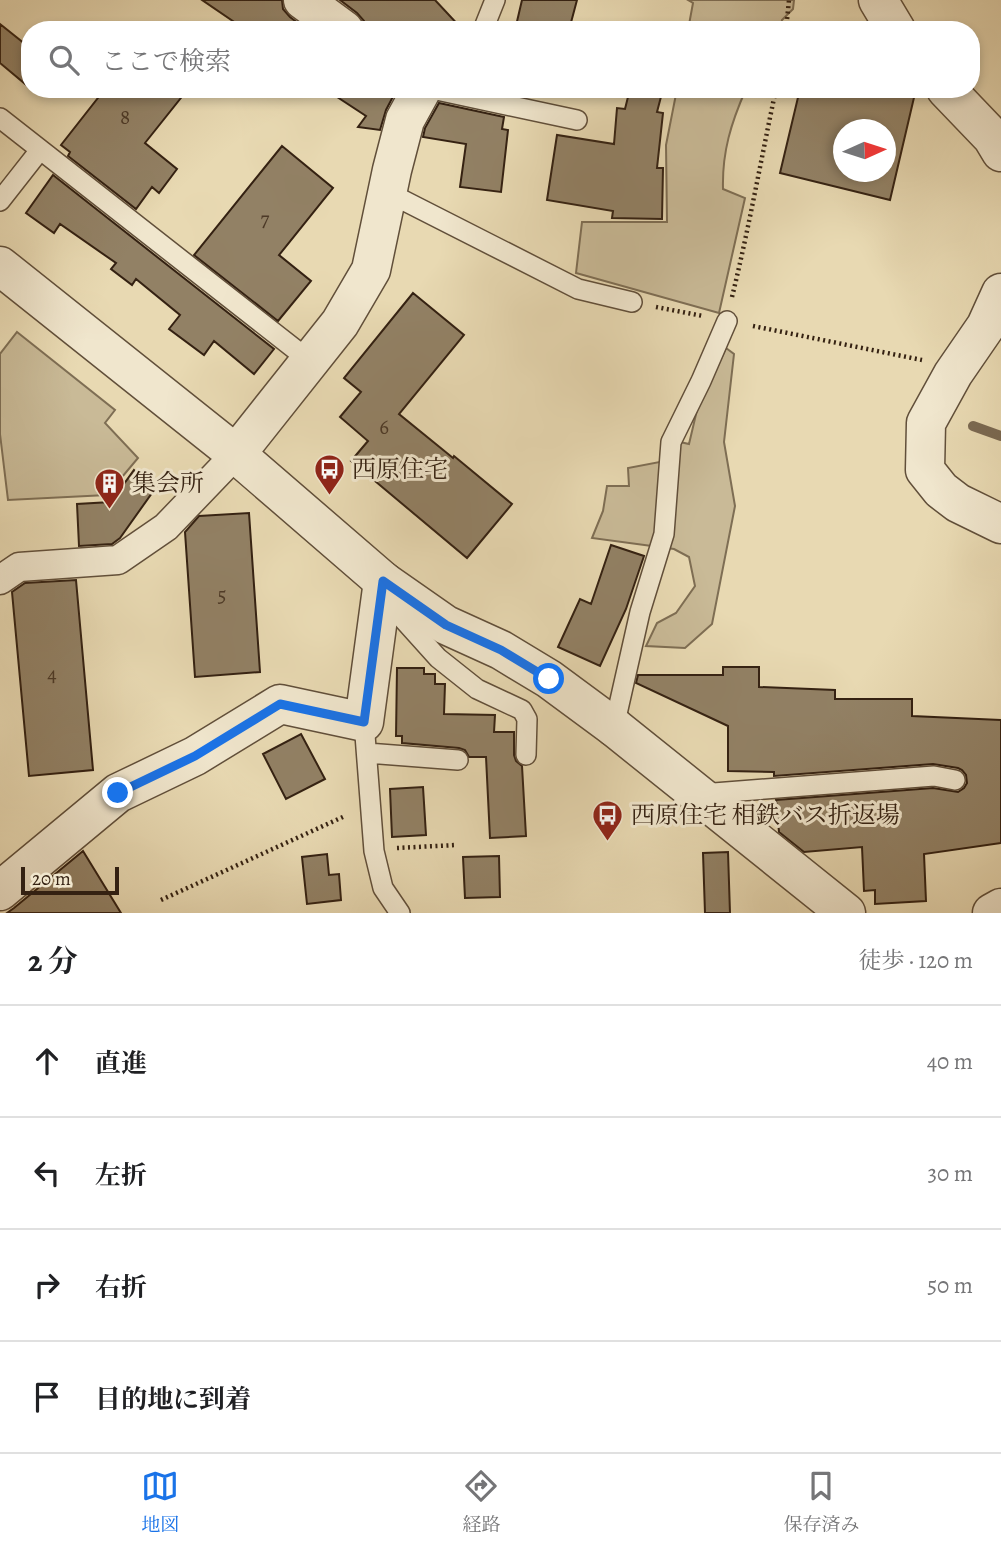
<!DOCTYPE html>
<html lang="ja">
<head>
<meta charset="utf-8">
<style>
	body { margin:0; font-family:Alegreya,"Noto Serif JP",serif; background:#f6f6f6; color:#202124 }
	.compass { position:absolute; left:833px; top:119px; width:63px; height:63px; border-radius:50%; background:#fff; box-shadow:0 4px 10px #0003; rotate:87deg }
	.scale { position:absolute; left:21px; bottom:18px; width:98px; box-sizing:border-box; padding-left:7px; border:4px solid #342112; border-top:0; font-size:19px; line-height:24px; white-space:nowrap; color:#342112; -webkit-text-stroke:5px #f0e6cd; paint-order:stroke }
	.stop { position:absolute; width:21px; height:21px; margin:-16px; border:5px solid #1a73e8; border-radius:50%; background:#fff }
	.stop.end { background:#1a73e8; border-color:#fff; box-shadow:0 2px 7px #0008 }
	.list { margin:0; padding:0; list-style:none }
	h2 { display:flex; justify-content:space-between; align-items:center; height:91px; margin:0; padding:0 28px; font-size:30px }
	h2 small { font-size:23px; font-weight:400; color:#757577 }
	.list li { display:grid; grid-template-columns:46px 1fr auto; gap:21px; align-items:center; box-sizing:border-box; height:112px; padding:0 28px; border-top:2px solid #e0e0e0 }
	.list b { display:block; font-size:26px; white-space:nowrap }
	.list em { font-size:23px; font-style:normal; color:#757577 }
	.icon { flex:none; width:38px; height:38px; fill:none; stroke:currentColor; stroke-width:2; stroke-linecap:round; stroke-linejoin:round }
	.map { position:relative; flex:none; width:1001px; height:913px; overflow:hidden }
	.search { position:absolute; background:#fff; box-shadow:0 4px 10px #0003; left:21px; right:21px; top:21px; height:77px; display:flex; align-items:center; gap:18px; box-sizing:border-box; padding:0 24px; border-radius:28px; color:#757577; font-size:26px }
	.sheet { height:539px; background:#fff }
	nav { display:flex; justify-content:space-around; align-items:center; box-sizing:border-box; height:98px; border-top:2px solid #e0e0e0; background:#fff; font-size:19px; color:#757577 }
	nav a { display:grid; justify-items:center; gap:4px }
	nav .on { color:#1a73e8 }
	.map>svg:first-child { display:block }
</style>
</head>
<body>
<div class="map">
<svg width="1001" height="913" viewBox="0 0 1001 913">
	<rect width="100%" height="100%" fill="#e8d9b2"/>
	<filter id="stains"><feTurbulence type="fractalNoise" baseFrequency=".00286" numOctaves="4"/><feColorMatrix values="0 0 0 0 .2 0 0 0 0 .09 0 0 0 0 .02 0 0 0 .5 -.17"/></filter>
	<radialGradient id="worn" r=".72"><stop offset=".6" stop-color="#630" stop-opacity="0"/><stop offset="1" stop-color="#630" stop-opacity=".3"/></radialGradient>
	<!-- green -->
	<path fill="#c9ba97" stroke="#7e6e54" stroke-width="2" d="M688,0H794L793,9L782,20L780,30H688L693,3Z
		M677,89H746C731,123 722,152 723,189L745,198L719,313L576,273L582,222H667L666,145Z
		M17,332L115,410L105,423L138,458L107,495L8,500L0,434V354Z
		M726,348L734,354L724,442L735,506L712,624L685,648L646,646L657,623L676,613L695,586L689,557L674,549L592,538L603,511L607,486H629L628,468L660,462L662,438L689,444L697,410Z"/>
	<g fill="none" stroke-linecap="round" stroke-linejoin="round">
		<!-- stream -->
		<path stroke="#7b6a52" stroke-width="10" d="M973,426L1001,436"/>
	</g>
	<!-- building -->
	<path fill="#928165" stroke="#342112" stroke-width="2" fill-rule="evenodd" d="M202,0H282L283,9L290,17L307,30H246Z
		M340,0H435L463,30H365L364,21L357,13Z
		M522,0H577L569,30H515Z
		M0,24L30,48V88L0,63Z
		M105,89H188L145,143L177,169L159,193L152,187L136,209L68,156L70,152L61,145Z
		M325,89H397L386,110L380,130L358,127L366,116Z
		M630,89H663L657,112L663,113L657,168H663L662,219L612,218L613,211L547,200L557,135L614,144L617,108L625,109Z
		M800,89H916L890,200L780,173ZM844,130H886V172H844Z
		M439,103L504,117L502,129L508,130L501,192L460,187L466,144L423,137L425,128Z
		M282,146L333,188L279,255L311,281L278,321L194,255Z
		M53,175L274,349L254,374L214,341L204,355L169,329L180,315L136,279L132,285L111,269L116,263L60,224L54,233L26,213Z
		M413,293L464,335L399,414L453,458L454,456L512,504L467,558L351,461L368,441L340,417L361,392L344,378Z
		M134,470L157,486L120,538L112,544L79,546L77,504L111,502Z
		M249,513L260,672L195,677L185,532L199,516Z
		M611,545L644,556L626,609L600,666L558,647L580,599L591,604Z
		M76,580L93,770L29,776L12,592L25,583Z
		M723,667H759V687L835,690V699H912V716L1001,720V843L924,854L926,901L875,904V890L864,891L862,847L804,852L779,832L776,800L933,788L958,792L964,788L967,783L966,775L962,770L958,768L933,764L774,776V772L728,771V726L636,683L638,675H723Z
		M397,668H424V674H435V684H445L444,714L495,715L494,732H514V755L516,761L522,766L526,836L490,838L486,757H469L465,750L459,748L402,743V736H396Z
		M301,734L325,779L286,799L263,754Z
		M423,787L426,835L392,837L390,789Z
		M83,851L121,913H7L14,908Z
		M728,852L730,913H705L703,853Z
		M327,854L329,875L339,874L341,900L307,904L302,857Z
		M499,856L500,897L465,898L463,857Z"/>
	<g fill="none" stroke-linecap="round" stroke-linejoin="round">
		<defs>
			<path id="service" d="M483,30L495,0
				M432,89L577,120
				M0,118L310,361
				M387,192L578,289L632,302
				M0,201L40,150
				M384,598L438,658L477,689L522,710L527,719L526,755
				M364,722L374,851L383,888L400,913
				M614,727L640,612L664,534L671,442L701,381L727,321
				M367,753L458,760
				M701,794L934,776L955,780"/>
			<path id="pedestrian" d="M0,580L19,567L118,560L166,527L236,454"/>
			<path id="minor" d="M303,0L344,30
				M878,0L896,30
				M946,89L992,137L1001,152
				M1001,293L986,326L953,374L926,423L925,470L941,490L958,503L1001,524
				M236,454L340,323L371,270L392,170L405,120L422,89
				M614,727L846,913
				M0,891L118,793L195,756L280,704L364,722L383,581
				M992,913L1001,908"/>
			<path id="tertiary" d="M0,266L236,454L383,581L446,625L501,650L549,679L614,727"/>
		</defs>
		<!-- service casing -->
		<use href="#service" stroke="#614f3a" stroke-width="22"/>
		<!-- pedestrian casing -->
		<use href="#pedestrian" stroke="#614f3a" stroke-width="31"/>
		<!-- minor casing -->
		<use href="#minor" stroke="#614f3a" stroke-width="41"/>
		<!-- tertiary casing -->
		<use href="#tertiary" stroke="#614f3a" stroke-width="41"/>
		<!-- path -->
		<path stroke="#342112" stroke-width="4.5" stroke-dasharray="2 3.5" stroke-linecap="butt" d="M786,30L789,0
			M732,297C749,228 761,159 776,89
			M656,307L703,316
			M753,326L922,360
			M397,848L456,845
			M161,900L345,816"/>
		<!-- service -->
		<use href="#service" stroke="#f0e6cd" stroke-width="19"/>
		<!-- pedestrian -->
		<use href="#pedestrian" stroke="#f0e6cd" stroke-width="28"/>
		<!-- minor -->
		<use href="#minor" stroke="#f0e6cd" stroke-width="38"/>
		<!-- tertiary -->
		<use href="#tertiary" stroke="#f0e6cd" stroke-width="38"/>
	</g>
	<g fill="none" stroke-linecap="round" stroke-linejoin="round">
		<!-- route -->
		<path stroke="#1a73e8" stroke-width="9" d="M118,793L195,756L280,704L364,722L383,581L446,625L501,650L549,679"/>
	</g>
	<!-- icons -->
	<defs>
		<symbol id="bus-pin" viewBox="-11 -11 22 30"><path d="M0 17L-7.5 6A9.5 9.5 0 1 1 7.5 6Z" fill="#8f2418" stroke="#f0e6cd"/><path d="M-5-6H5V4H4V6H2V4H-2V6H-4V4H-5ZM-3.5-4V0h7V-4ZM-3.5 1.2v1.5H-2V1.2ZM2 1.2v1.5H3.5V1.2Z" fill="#fff"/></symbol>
		<symbol id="building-pin" viewBox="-11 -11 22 30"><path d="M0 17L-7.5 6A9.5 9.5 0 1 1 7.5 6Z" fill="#8f2418" stroke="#f0e6cd"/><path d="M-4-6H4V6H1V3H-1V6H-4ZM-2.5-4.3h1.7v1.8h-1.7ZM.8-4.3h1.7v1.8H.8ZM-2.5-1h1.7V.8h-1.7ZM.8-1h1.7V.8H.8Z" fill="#fff"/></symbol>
	</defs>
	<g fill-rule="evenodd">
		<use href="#bus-pin" x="312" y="452" width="35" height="47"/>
		<use href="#building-pin" x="92" y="466" width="35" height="47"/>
		<use href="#bus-pin" x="590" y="798" width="35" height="47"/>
	</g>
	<g text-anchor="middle" stroke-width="6" stroke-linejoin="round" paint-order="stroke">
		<!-- number labels -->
		<g font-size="21" fill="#4c3927">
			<text x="125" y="124">8</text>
			<text x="265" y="226">7</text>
			<text x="384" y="434">6</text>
			<text x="222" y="602">5</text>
			<text x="52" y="681">4</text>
		</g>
		<!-- poi labels -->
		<g font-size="24" fill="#342112" stroke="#f0e6cd" text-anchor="start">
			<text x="352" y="477">西原住宅</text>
			<text x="132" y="491">集会所</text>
			<text x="631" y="823">西原住宅 相鉄バス折返場</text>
		</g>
	</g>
	<rect width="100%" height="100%" filter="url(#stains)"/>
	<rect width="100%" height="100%" fill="url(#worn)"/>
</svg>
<svg class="compass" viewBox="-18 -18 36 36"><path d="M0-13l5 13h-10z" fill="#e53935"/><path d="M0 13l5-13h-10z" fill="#757577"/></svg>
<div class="scale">20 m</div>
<div class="stop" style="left:549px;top:679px"></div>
<div class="stop end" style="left:118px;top:793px"></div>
<div class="search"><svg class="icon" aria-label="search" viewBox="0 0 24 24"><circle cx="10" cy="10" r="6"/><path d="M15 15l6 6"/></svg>ここで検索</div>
</div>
<section class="sheet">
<h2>2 分<small>徒歩 · 120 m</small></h2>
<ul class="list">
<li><svg class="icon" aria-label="ahead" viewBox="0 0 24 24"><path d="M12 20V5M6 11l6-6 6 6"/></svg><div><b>直進</b></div><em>40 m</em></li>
<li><svg class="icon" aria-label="left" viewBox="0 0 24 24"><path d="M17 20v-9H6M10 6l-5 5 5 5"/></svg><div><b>左折</b></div><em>30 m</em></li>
<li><svg class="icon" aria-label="right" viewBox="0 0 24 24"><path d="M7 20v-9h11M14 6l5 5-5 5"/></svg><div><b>右折</b></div><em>50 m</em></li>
<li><svg class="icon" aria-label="arrive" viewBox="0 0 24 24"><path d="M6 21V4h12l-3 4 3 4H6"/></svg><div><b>目的地に到着</b></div></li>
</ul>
</section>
<nav>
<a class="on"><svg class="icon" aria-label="map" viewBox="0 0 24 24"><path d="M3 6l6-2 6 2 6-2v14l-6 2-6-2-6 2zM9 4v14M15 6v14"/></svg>地図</a>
<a><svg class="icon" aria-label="directions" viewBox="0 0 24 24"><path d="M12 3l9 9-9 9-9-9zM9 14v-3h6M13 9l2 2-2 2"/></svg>経路</a>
<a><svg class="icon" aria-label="saved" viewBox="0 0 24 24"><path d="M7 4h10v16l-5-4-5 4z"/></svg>保存済み</a>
</nav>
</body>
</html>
